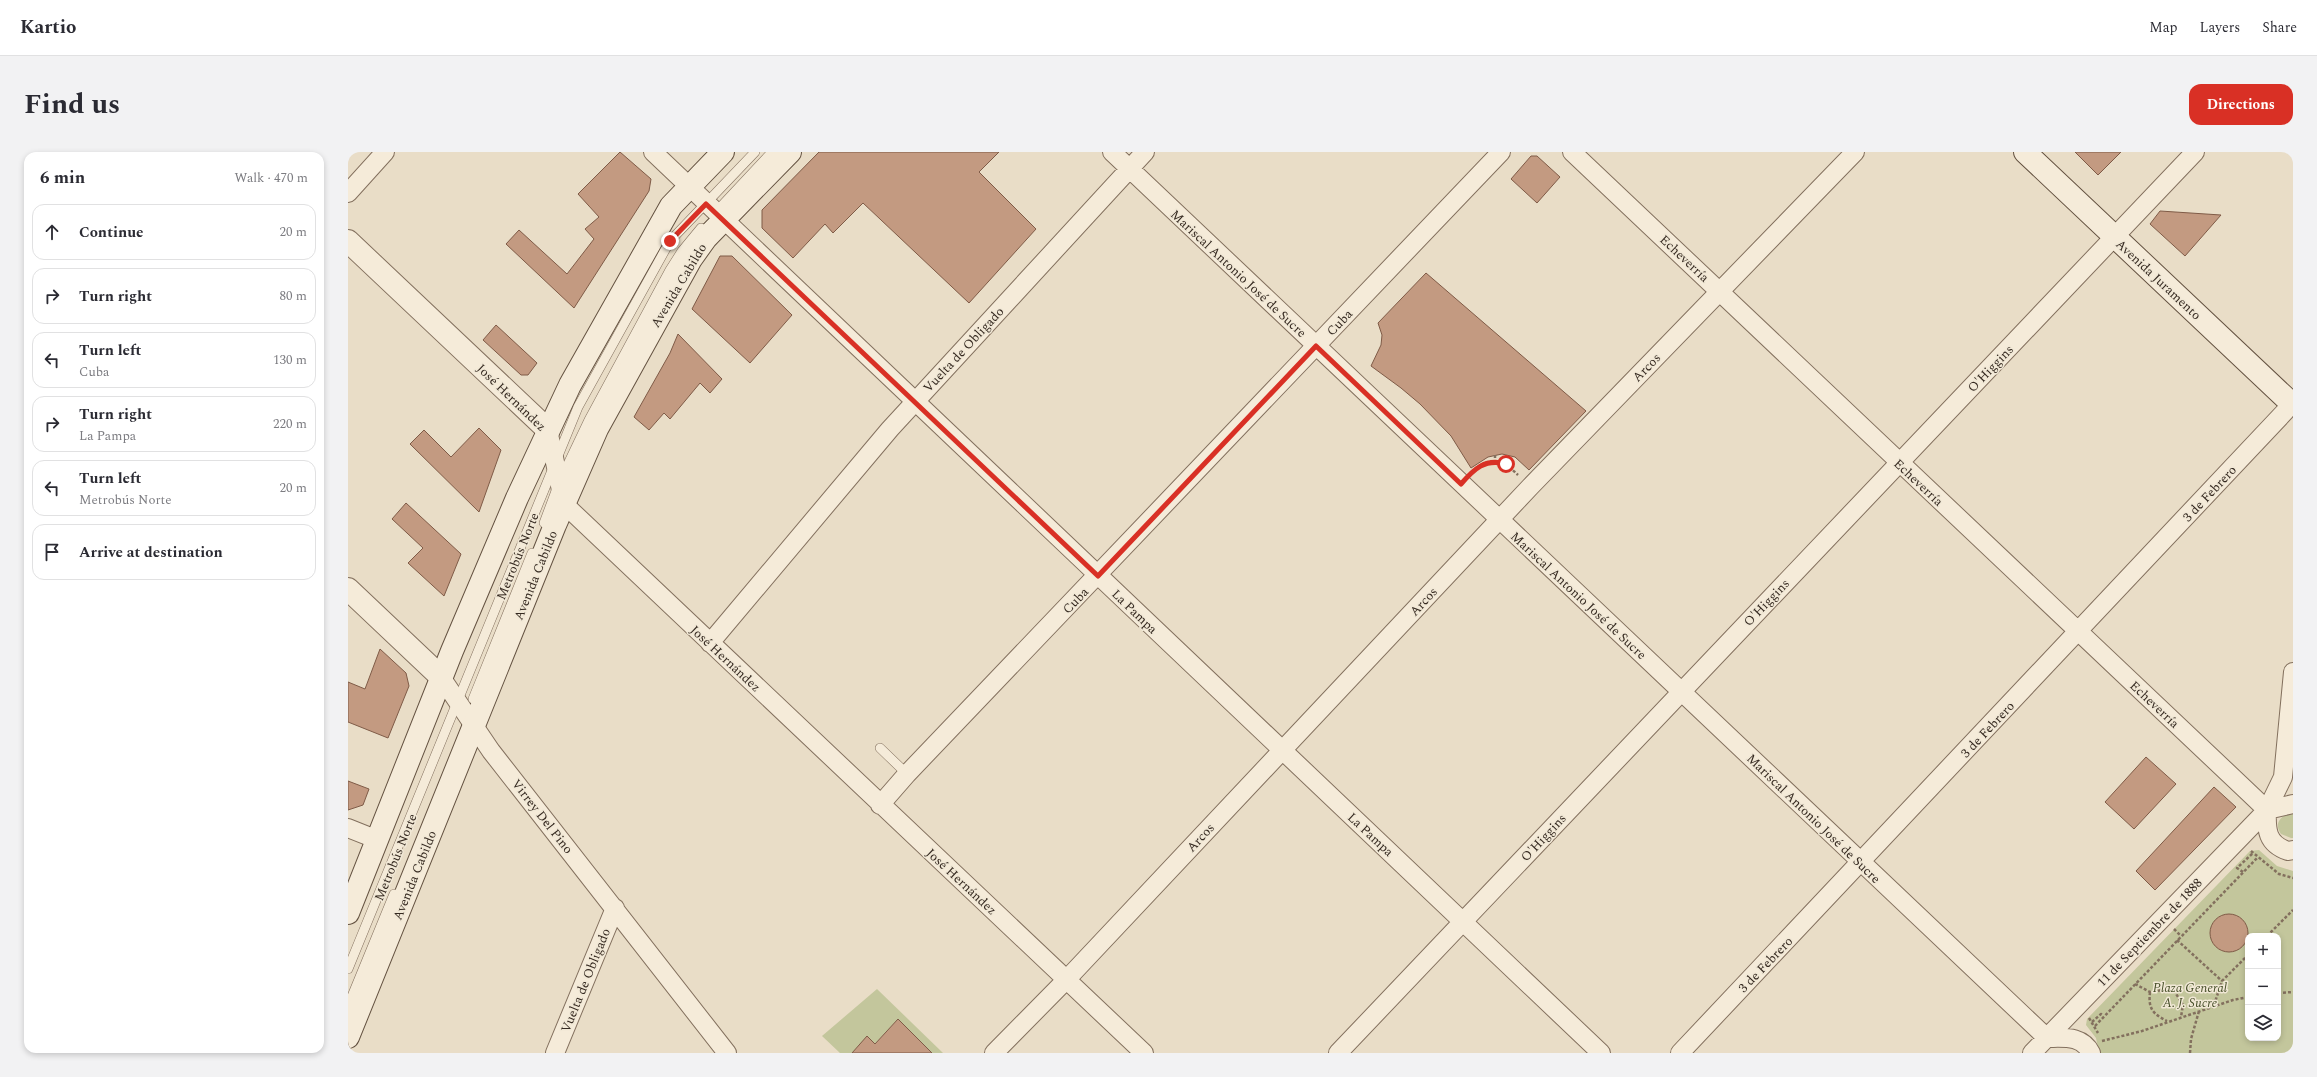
<!DOCTYPE html>
<html lang="en">
<head>
<meta charset="utf-8">
<style>
	body { margin:0; font-family:Spectral,serif; background:#f2f2f3; color:#2b2b33 }
	.controls { position:absolute; right:12px; bottom:12px; display:grid; overflow:hidden; border-radius:8px; box-shadow:0 2px 6px #0003 }
	.controls button { width:36px; height:36px; display:grid; place-items:center; padding:0; border:0; border-bottom:1px solid #e1e1e2; background:#fff; color:#2b2b33; font:20px sans-serif }
	.stop { position:absolute; width:12px; height:12px; margin:-9px; border:3px solid #d93025; border-radius:50%; background:#fff }
	.stop.end { background:#d93025; border-color:#fff; box-shadow:0 1px 4px #0008 }
	.list { margin:0; padding:0; list-style:none }
	h2 { display:flex; justify-content:space-between; align-items:center; height:52px; margin:0; padding:0 16px; font-size:17px }
	h2 small { font-size:13px; font-weight:400; color:#7c7c81 }
	.list li { display:grid; grid-template-columns:26px 1fr auto; gap:12px; align-items:center; box-sizing:border-box; height:56px; margin:0 8px 8px; padding:0 8px; border:1px solid #e1e1e2; border-radius:12px }
	.list b { display:block; font-size:15px; white-space:nowrap }
	.list p { margin:0; font-size:13px; white-space:nowrap; color:#7c7c81 }
	.list em { font-size:13px; font-style:normal; color:#7c7c81 }
	.icon { flex:none; width:22px; height:22px; fill:none; stroke:currentColor; stroke-width:2; stroke-linecap:round; stroke-linejoin:round }
	.map { position:relative; flex:none; width:1945px; height:901px; overflow:hidden; border-radius:12px }
	header { display:flex; align-items:center; gap:24px; box-sizing:border-box; height:56px; padding:0 20px; background:#fff; border-bottom:1px solid #e1e1e2 }
	header strong { font-size:19px }
	nav { display:flex; gap:22px; margin-inline-start:auto; font-size:14px }
	.intro { display:flex; align-items:center; justify-content:space-between; box-sizing:border-box; height:96px; padding:0 24px }
	h1 { margin:0; font-size:28px }
	.button { padding:10px 18px; border-radius:12px; background:#d93025; color:#fff; font-size:14px; font-weight:700 }
	main { display:flex; gap:24px; padding:0 24px }
	aside { flex:1; background:#fff; border-radius:12px; box-shadow:0 2px 6px #0003 }
	.map>svg:first-child { display:block }
</style>
</head>
<body>
<header>
<strong>Kartio</strong>
<nav><a>Map</a><a>Layers</a><a>Share</a></nav>
</header>
<div class="intro"><h1>Find us</h1><a class="button">Directions</a></div>
<main>
<aside>
<h2>6 min<small>Walk · 470 m</small></h2>
<ul class="list">
<li><svg class="icon" aria-label="ahead" viewBox="0 0 24 24"><path d="M12 20V5M6 11l6-6 6 6"/></svg><div><b>Continue</b></div><em>20 m</em></li>
<li><svg class="icon" aria-label="right" viewBox="0 0 24 24"><path d="M7 20v-9h11M14 6l5 5-5 5"/></svg><div><b>Turn right</b></div><em>80 m</em></li>
<li><svg class="icon" aria-label="left" viewBox="0 0 24 24"><path d="M17 20v-9H6M10 6l-5 5 5 5"/></svg><div><b>Turn left</b><p>Cuba</p></div><em>130 m</em></li>
<li><svg class="icon" aria-label="right" viewBox="0 0 24 24"><path d="M7 20v-9h11M14 6l5 5-5 5"/></svg><div><b>Turn right</b><p>La Pampa</p></div><em>220 m</em></li>
<li><svg class="icon" aria-label="left" viewBox="0 0 24 24"><path d="M17 20v-9H6M10 6l-5 5 5 5"/></svg><div><b>Turn left</b><p>Metrobús Norte</p></div><em>20 m</em></li>
<li><svg class="icon" aria-label="arrive" viewBox="0 0 24 24"><path d="M6 21V4h12l-3 4 3 4H6"/></svg><div><b>Arrive at destination</b></div></li>
</ul>
</aside>
<div class="map">
<svg width="1945" height="901" viewBox="0 0 1945 901">
	<rect width="100%" height="100%" fill="#e9ddc7"/>
	<!-- green -->
	<path fill="#c3c69c" fill-rule="evenodd" d="M1939,662H1945V686H1943L1933,682C1927,673 1930,667 1939,662Z
		M1911,698L1929,714L1945,719V901H1751L1748,886L1738,873L1739,867L1902,699ZM1900,784H1930V886H1900Z
		M529,837L595,901H584L550,867L527,892L519,885L506,899L507,901H492L474,884Z"/>
	<!-- building -->
	<path fill="#c39a81" stroke="#7f5b47" d="M272,0L303,27L301,39L226,156L158,92L171,78L219,122L246,87L237,77L251,65L230,42Z
		M471,0H651L631,20L688,77L621,151L515,51L485,81L477,72L445,106L414,76V58Z
		M1727,0H1773L1750,23Z
		M1183,4H1189L1212,25L1189,51L1163,27Z
		M1812,59L1873,63L1837,104L1802,72Z
		M372,104H384L444,163L402,211L344,157Z
		M1078,121L1238,259L1181,318L1167,305L1154,302L1140,305L1123,316L1103,284L1072,252L1053,236L1023,214L1033,193L1034,183L1030,171Z
		M148,173L189,211L180,223H173L135,188Z
		M330,182L374,227L362,241L352,231L322,267L316,261L301,278L286,265L322,201Z
		M131,276L153,298L131,360L62,292L76,278L103,305Z
		M58,351L113,402L96,444L60,411L75,396L44,367Z
		M32,497L58,521L61,534L40,586L0,570V530L17,537Z
		M1798,605L1828,632L1786,677L1757,650Z
		M0,629L21,637L15,653L0,658Z
		M1866,635L1888,655L1807,738L1788,719Z
		M1862 781a19 19 0 1 1 38 0a19 19 0 1 1-38 0Z
		M550,867L584,901H504L519,884L527,892Z"/>
	<g fill="none" stroke-linecap="round" stroke-linejoin="round">
		<defs>
			<path id="service" d="M366,62L424,0
				M196,371L211,331L241,268L322,118L334,99L353,76
				M125,547L184,401
				M532,596L559,622
				M0,817L230,255L322,89L407,0
				M0,854L46,742"/>
			<path id="minor" d="M305,0L1253,901
				M764,0L1699,886C1716,886 1734,883 1743,901
				M1224,0L1898,638L1919,658C1918,678 1919,692 1940,699L1945,698
				M0,41L37,0
				M200,278L216,352L796,901
				M362,491L542,277L797,0
				M93,525L143,599L379,901
				M532,653L559,622L1153,0
				M1919,658L1945,652
				M0,676L30,688
				M207,901L267,756
				M646,901L719,827L1182,335L1507,0
				M990,901L1847,0
				M1332,901L1945,251
				M1684,901L1919,658L1935,625L1945,520"/>
			<path id="tertiary" d="M0,89L200,278
				M0,437L93,525"/>
			<path id="secondary" d="M1677,0L1945,253
				M0,761L104,499L169,346L222,233L323,54L375,0
				M0,885L207,373L249,277L343,107L358,86L442,0"/>
		</defs>
		<!-- service casing -->
		<use href="#service" stroke="#83705e" stroke-width="10"/>
		<!-- minor casing -->
		<use href="#minor" stroke="#83705e" stroke-width="20"/>
		<!-- tertiary casing -->
		<use href="#tertiary" stroke="#83705e" stroke-width="24"/>
		<!-- secondary casing -->
		<use href="#secondary" stroke="#645241" stroke-width="24"/>
		<!-- path -->
		<path stroke="#83705e" stroke-width="2.5" stroke-dasharray="3 2" stroke-linecap="butt" d="M1147,303V309
			M1125,319C1142,303 1156,309 1170,323
			M1903,699L1931,722L1945,726
			M1895,720L1889,716L1905,701
			M1826,777L1833,784
			M1919,784L1945,758
			M1829,788L1874,829
			M1787,832L1802,840L1814,838L1827,840L1835,853L1833,865
			M1802,840C1800,857 1805,862 1819,869
			M1930,841L1945,840
			M1866,853L1874,829L1900,803
			M1741,866L1750,881
			M1744,870L1753,862L1755,864
			M1747,874L1910,705
			M1754,889L1794,879L1885,848L1900,845
			M1842,901L1843,887L1851,859"/>
		<!-- service -->
		<use href="#service" stroke="#f5ebd9" stroke-width="9"/>
		<!-- minor -->
		<use href="#minor" stroke="#f5ebd9" stroke-width="18"/>
		<!-- tertiary -->
		<use href="#tertiary" stroke="#f5ebd9" stroke-width="22"/>
		<!-- secondary -->
		<use href="#secondary" stroke="#f5ebd9" stroke-width="22"/>
	</g>
	<g fill="none" stroke-linecap="round" stroke-linejoin="round">
		<!-- route -->
		<path stroke="#d93025" stroke-width="5" d="M322,89L358,52L750,424L968,194L1113,332C1126,317 1137,306 1158,312"/>
	</g>
	<g text-anchor="middle" stroke-width="3" stroke-linejoin="round" paint-order="stroke">
		<!-- street labels -->
		<g font-size="13" fill="#352920" stroke="#f1e8d6">
			<text transform="translate(1337 106) rotate(43)" y="5">Echeverría</text>
			<text transform="translate(891 121) rotate(43)" y="5">Mariscal Antonio José de Sucre</text>
			<text transform="translate(1811 127) rotate(43)" y="5">Avenida Juramento</text>
			<text transform="translate(330 133) rotate(-59)" y="5">Avenida Cabildo</text>
			<text transform="translate(991 170) rotate(-46)" y="5">Cuba</text>
			<text transform="translate(615 197) rotate(-47)" y="5">Vuelta de Obligado</text>
			<text transform="translate(1298 215) rotate(-46)" y="5">Arcos</text>
			<text transform="translate(1642 216) rotate(-46)" y="5">O'Higgins</text>
			<text transform="translate(164 245) rotate(44)" y="5">José Hernández</text>
			<text transform="translate(1571 330) rotate(43)" y="5">Echeverría</text>
			<text transform="translate(1861 341) rotate(-47)" y="5">3 de Febrero</text>
			<text transform="translate(169 404) rotate(-68)" y="5">Metrobús Norte</text>
			<text transform="translate(187 423) rotate(-68)" y="5">Avenida Cabildo</text>
			<text transform="translate(1231 443) rotate(43)" y="5">Mariscal Antonio José de Sucre</text>
			<text transform="translate(727 448) rotate(-46)" y="5">Cuba</text>
			<text transform="translate(1075 449) rotate(-47)" y="5">Arcos</text>
			<text transform="translate(1418 450) rotate(-46)" y="5">O'Higgins</text>
			<text transform="translate(787 459) rotate(44)" y="5">La Pampa</text>
			<text transform="translate(378 506) rotate(43)" y="5">José Hernández</text>
			<text transform="translate(1807 552) rotate(43)" y="5">Echeverría</text>
			<text transform="translate(1639 577) rotate(-47)" y="5">3 de Febrero</text>
			<text transform="translate(195 664) rotate(52)" y="5">Virrey Del Pino</text>
			<text transform="translate(1466 666) rotate(44)" y="5">Mariscal Antonio José de Sucre</text>
			<text transform="translate(1023 682) rotate(43)" y="5">La Pampa</text>
			<text transform="translate(852 685) rotate(-47)" y="5">Arcos</text>
			<text transform="translate(1195 685) rotate(-47)" y="5">O'Higgins</text>
			<text transform="translate(47 705) rotate(-68)" y="5">Metrobús Norte</text>
			<text transform="translate(66 723) rotate(-68)" y="5">Avenida Cabildo</text>
			<text transform="translate(614 729) rotate(43)" y="5">José Hernández</text>
			<text transform="translate(1801 780) rotate(-46)" y="5">11 de Septiembre de 1888</text>
			<text transform="translate(1417 812) rotate(-46)" y="5">3 de Febrero</text>
			<text transform="translate(237 828) rotate(-68)" y="5">Vuelta de Obligado</text>
		</g>
		<!-- park labels -->
		<g font-size="13" font-style="italic" fill="#474f29" stroke="#f1e8d6">
			<text x="1842" y="840">Plaza General<tspan x="1842" dy="15">A. J. Sucre</tspan></text>
		</g>
	</g>
</svg>
<div class="controls">
<button>+</button>
<button>−</button>
<button><svg class="icon" aria-label="layers" viewBox="0 0 24 24"><path d="M12 4l9 5-9 5-9-5zM3 14l9 5 9-5"/></svg></button>
</div>
<div class="stop" style="left:1158px;top:312px"></div>
<div class="stop end" style="left:322px;top:89px"></div>
</div>
</main>
</body>
</html>
